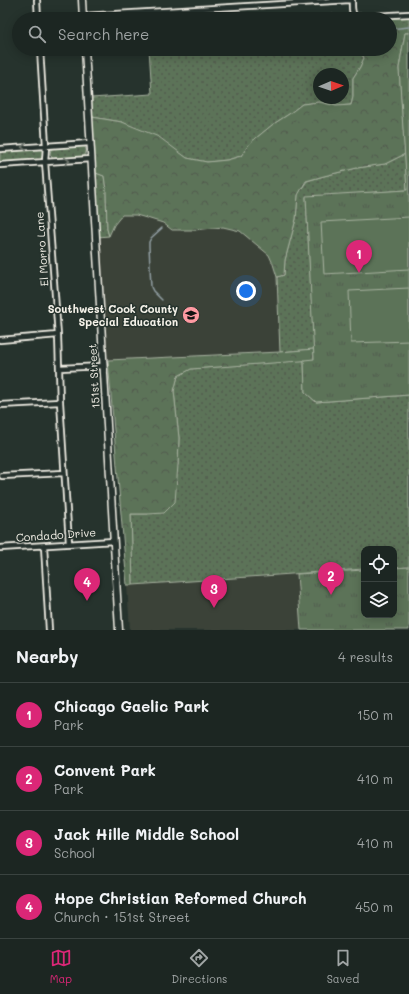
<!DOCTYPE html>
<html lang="en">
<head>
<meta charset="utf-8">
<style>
	body { margin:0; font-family:Mali,sans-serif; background:#252e2a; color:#f1f3f6 }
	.controls { position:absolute; right:12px; bottom:12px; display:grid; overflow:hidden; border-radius:8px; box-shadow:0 2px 10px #0003 }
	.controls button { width:36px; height:36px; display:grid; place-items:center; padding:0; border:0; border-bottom:1px solid #3a4340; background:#1c2622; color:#f1f3f6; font:20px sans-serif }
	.compass { position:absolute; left:313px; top:68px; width:36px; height:36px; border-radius:50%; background:#1c2622; box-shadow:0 2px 10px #0003; rotate:88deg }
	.you { position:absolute; left:246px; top:291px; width:14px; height:14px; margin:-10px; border:3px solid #fff; border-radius:50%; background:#1a73e8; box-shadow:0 0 0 6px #1a73e833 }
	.badge { display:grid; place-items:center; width:26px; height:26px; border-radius:50%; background:#db2777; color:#fff; font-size:13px; font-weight:700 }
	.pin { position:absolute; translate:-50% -33px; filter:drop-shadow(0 1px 2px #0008) }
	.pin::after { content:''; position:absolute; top:21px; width:14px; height:12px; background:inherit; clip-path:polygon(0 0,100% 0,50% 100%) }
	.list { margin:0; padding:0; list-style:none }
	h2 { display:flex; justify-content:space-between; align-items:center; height:52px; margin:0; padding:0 16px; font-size:17px }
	h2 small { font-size:13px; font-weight:400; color:#a0a5a5 }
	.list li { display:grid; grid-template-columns:26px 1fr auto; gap:12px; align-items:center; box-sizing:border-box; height:64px; padding:0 16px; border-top:1px solid #3a4340 }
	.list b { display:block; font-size:15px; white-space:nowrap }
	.list p { margin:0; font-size:13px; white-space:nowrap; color:#a0a5a5 }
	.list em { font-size:13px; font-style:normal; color:#a0a5a5 }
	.icon { flex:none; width:22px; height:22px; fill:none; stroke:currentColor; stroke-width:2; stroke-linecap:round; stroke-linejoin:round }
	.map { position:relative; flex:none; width:409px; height:630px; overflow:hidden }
	.search { position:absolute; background:#1c2622; box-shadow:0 2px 10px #0003; left:12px; right:12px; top:12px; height:44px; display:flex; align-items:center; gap:10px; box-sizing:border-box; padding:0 14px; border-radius:22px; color:#a0a5a5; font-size:15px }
	.sheet { height:308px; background:#1c2622 }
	nav { display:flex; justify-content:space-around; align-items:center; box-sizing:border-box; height:56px; border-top:1px solid #3a4340; background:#1c2622; font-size:11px; color:#a0a5a5 }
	nav a { display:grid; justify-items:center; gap:2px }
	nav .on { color:#db2777 }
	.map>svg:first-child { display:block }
</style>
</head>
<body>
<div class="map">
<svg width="409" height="630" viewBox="0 0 409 630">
	<defs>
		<pattern id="grass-dots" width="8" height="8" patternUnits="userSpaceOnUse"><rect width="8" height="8" fill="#5c7358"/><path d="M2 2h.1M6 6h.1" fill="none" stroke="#525b4e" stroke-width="1.8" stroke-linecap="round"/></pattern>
		<pattern id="forest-crowns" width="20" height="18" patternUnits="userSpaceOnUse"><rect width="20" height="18" fill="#5c7358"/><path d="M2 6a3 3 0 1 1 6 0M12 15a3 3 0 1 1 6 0" fill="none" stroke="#525b4e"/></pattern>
		<pattern id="park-tufts" width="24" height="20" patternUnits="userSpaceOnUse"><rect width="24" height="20" fill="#5c7358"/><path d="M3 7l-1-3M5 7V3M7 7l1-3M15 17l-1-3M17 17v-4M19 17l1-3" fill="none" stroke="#525b4e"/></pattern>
	</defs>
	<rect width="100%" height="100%" fill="#26332d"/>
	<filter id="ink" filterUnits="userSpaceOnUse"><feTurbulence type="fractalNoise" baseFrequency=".025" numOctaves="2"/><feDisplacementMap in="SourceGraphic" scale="8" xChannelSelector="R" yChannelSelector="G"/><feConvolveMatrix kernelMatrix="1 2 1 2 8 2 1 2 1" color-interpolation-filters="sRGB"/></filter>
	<g filter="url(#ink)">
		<!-- built -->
		<path fill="#3b4239" d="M122,215H136L150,219L163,223L172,230H194L223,227L240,231L255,243L269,255L273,264L277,277L280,352L108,360L98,237L109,236L114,225Z
			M297,574L301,630H130L127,585Z"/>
		<!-- grass -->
		<path fill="url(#grass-dots)" stroke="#a8b2a0" fill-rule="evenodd" d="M149,49H356L360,50L364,58L360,67L353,78V97L351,105L336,106L319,102L302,104L289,114L272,125L250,143L241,156L227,160L207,162L187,158L174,149L139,130L122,122L92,117L91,98L152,94ZM319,74H343V98H319Z
			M82,145L84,146C88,150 86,154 83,157L55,159L52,158L50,154L51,149L54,147Z
			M39,148L43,151C44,156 43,159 38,160L0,163V151Z
			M405,154L407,190L306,197L314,349L280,352L277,277L284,275L285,260L296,219L298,194L307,181L324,176L357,168L385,164Z
			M96,173L104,176L106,190L107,229L109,236L98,237Z
			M304,360L305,392L316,402L409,395V567L394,568V549H364V569L133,585L131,514H148L178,465L179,438L174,391L178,376L191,369Z"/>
		<!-- forest -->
		<path fill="url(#forest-crowns)" stroke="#a8b2a0" d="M409,14V33H405L399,68L405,154L385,164L357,168L324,176L306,181L298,195L296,219L285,260L284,275L277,277L273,264L269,255L240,231L223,227L194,230H172L163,223L150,219L136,215H122L114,225L109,236L107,229L106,190L104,176L96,173L92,117L122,122L159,137L187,158L207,162L227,160L241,156L250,143L272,125L289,114L302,104L319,102L336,106L351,105L353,97V78L360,67L364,58L360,50L356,49H390V19H343Z
			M314,349V360L191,369L178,376L174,391L179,438L178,465L175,502L164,513L148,514H131L133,585H127L108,360L280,352Z"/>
		<!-- park -->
		<path fill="url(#park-tufts)" stroke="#a8b2a0" d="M405,33H409V395L316,402L305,392L304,360L314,359L306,196L407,190L399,68Z
			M409,567V630H301L297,574L364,570V615H394V568Z"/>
		<!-- pitch -->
		<path fill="#5c7358" stroke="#a8b2a0" d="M409,217V269L324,274L321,222Z
			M409,288V341L351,343L349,291Z"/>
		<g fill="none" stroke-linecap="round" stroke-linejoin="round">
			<!-- stream -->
			<path stroke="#929fa3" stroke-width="1.5" d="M332,14L337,19
				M390,29L409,27
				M162,300L153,291L151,287L149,246V242L151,238L162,228"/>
			<defs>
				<path id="street" d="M37,0L38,19
					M352,0C352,6 351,14 356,17L409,14
					M83,16L350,0
					M40,49L46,146L45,162L58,335L60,402L69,543
					M0,149L90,143
					M0,165L91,159
					M0,340L58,335
					M60,368L104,366
					M0,405L60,402
					M2,476L64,473
					M44,546L49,630
					M0,548L114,541"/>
				<path id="secondary" d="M82,0L83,19
					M85,49L119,630"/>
			</defs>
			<!-- street casing -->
			<use href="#street" stroke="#f4f1e8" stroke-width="8"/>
			<!-- secondary casing -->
			<use href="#secondary" stroke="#f4f1e8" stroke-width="9"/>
			<!-- street -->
			<use href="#street" stroke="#26332d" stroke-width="4.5"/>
			<!-- secondary -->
			<use href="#secondary" stroke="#26332d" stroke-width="6"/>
		</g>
		<!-- one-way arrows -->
		<defs><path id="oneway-chevron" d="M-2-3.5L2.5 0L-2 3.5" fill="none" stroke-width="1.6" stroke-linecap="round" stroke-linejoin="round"/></defs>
		<g stroke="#6e766e">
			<use href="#oneway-chevron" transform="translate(24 147) rotate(176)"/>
			<use href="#oneway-chevron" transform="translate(67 161) rotate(-4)"/>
		</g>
	</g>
	<!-- icons -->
	<defs>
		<symbol id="school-disc" viewBox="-11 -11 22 22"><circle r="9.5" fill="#ff9aa2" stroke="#26332d"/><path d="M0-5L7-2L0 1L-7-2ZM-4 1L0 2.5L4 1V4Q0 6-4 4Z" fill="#111"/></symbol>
	</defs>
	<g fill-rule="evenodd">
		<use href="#school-disc" x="181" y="305" width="20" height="20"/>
	</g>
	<g text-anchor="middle" stroke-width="3" stroke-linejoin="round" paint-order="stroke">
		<!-- street labels -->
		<g font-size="11" fill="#f4f1e8" stroke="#26332d">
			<text transform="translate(42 249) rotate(-94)" y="4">El Morro Lane</text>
			<text transform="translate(94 376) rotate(-93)" y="4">151st Street</text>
			<text transform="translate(56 535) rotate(-4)" y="4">Condado Drive</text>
		</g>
		<!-- poi labels -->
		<g font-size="11" font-weight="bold" fill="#f4f1e8" stroke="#26332d" text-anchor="end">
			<text x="178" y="313">Southwest Cook County<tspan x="178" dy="13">Special Education</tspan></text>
		</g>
	</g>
</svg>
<div class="controls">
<button><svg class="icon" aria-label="locate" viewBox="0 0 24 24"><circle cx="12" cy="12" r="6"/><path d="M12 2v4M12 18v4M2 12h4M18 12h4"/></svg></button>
<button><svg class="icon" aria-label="layers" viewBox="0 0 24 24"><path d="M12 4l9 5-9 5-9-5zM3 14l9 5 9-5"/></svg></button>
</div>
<svg class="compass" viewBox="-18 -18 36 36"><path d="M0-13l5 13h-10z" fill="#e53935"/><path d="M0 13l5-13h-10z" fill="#a0a5a5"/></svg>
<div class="you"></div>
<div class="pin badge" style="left:359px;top:273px">1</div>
<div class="pin badge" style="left:331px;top:595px">2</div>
<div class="pin badge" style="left:214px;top:608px">3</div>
<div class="pin badge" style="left:87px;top:601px">4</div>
<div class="search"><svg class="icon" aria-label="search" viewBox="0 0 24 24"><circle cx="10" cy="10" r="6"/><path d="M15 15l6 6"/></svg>Search here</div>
</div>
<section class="sheet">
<h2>Nearby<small>4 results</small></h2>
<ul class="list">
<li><span class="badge">1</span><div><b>Chicago Gaelic Park</b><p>Park</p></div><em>150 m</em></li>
<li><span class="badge">2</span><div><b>Convent Park</b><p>Park</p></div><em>410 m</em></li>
<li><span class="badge">3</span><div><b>Jack Hille Middle School</b><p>School</p></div><em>410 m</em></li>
<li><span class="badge">4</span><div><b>Hope Christian Reformed Church</b><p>Church · 151st Street</p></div><em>450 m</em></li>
</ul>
</section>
<nav>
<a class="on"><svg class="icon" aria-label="map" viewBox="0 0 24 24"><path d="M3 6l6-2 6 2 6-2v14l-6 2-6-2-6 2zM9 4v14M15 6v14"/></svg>Map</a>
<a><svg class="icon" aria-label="directions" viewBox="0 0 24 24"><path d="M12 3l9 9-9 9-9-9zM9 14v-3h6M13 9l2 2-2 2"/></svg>Directions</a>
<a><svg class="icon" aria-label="saved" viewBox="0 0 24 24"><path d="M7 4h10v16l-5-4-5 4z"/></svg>Saved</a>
</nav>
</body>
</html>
